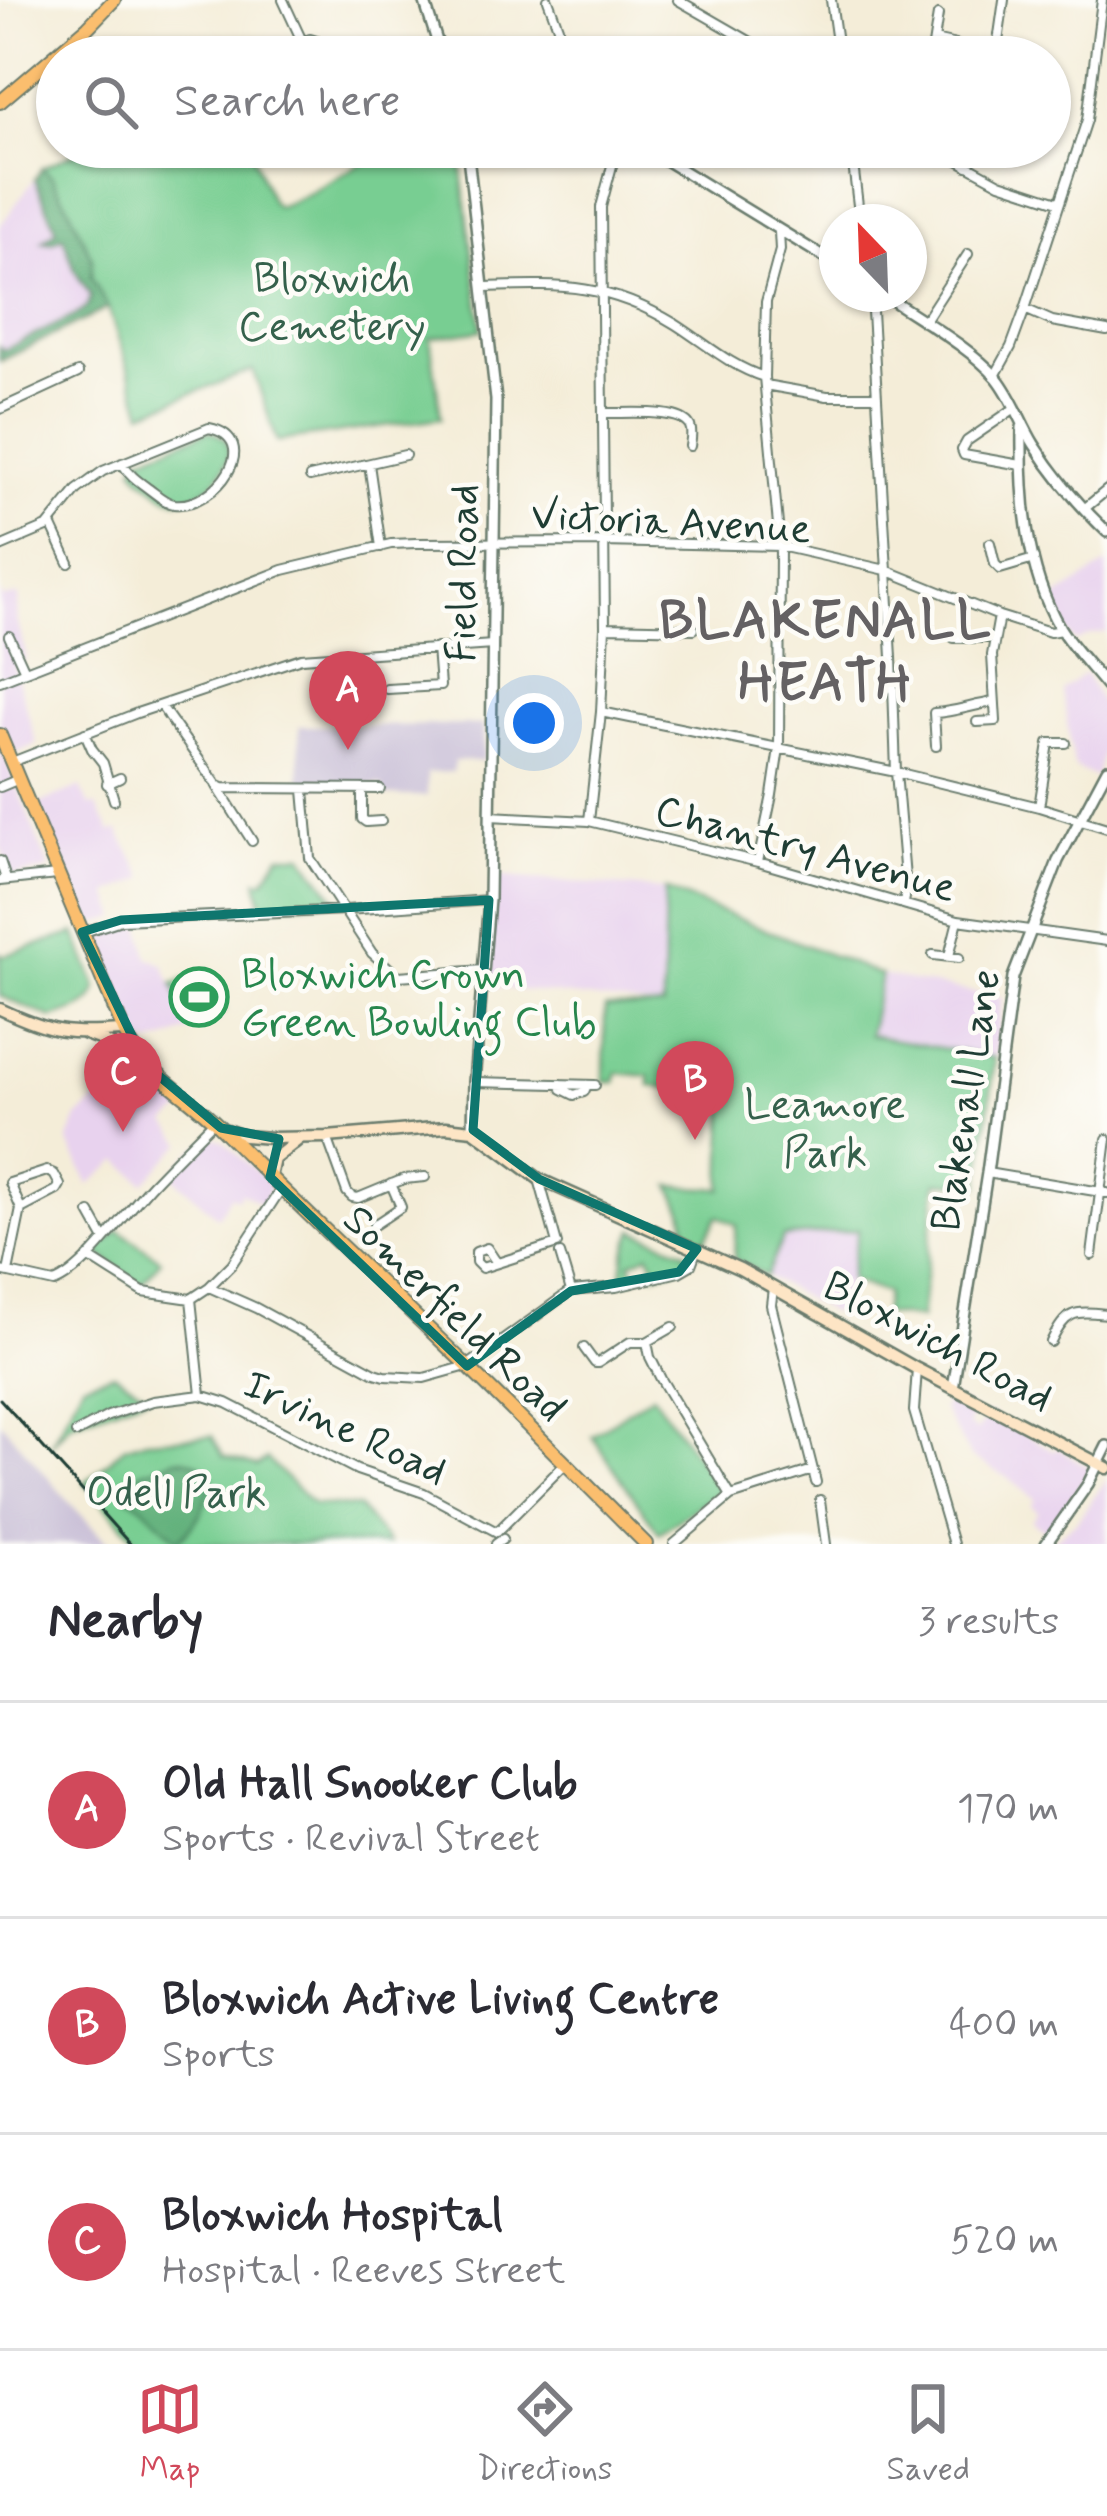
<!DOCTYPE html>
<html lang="en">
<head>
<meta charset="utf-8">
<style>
	body { margin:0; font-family:Mynerve,sans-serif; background:#f2f2f3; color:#2b2b33 }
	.compass { position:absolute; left:819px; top:204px; width:108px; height:108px; border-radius:50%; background:#fff; box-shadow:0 3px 9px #0004; rotate:337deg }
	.you { position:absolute; left:534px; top:723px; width:42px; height:42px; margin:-30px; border:9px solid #fff; border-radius:50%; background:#1a73e8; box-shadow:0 0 0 18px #1a73e833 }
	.badge { display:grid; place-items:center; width:78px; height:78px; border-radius:50%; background:#d1495b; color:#fff; font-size:39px; font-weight:700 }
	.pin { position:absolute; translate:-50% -99px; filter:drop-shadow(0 3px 6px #0008) }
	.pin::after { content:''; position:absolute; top:63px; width:42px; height:36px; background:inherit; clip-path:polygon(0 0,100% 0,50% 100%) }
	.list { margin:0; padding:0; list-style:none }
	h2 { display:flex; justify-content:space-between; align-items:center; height:156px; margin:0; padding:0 48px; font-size:51px }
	h2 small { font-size:39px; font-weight:400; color:#7c7c81 }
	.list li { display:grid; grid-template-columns:78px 1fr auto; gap:36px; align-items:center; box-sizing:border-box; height:216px; padding:0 48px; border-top:3px solid #e1e1e2 }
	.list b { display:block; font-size:45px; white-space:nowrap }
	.list p { margin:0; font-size:39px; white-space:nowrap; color:#7c7c81 }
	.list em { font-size:39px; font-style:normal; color:#7c7c81 }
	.icon { flex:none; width:66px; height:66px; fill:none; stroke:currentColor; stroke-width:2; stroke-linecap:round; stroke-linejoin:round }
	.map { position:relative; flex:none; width:1107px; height:1544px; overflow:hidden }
	.search { position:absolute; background:#fff; box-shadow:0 3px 9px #0004; left:36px; right:36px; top:36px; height:132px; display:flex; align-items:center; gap:30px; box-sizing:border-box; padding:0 42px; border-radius:66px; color:#7c7c81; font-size:45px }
	.sheet { height:804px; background:#fff }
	nav { display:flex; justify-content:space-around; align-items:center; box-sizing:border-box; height:168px; border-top:3px solid #e1e1e2; background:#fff; font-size:33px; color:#7c7c81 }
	nav a { display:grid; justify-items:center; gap:6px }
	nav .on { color:#d1495b }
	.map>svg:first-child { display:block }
</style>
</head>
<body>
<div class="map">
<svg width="1107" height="1544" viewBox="0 0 1107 1544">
	<rect width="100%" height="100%" fill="#fdfcf7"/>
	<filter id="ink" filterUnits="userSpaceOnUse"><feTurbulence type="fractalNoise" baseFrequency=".00833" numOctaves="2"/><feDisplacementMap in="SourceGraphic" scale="24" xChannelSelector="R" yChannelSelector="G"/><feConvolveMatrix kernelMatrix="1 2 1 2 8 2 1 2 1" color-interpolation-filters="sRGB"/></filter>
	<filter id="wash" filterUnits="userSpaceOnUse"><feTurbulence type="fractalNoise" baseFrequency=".004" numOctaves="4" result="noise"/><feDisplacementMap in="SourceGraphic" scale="48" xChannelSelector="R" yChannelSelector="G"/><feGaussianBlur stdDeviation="2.7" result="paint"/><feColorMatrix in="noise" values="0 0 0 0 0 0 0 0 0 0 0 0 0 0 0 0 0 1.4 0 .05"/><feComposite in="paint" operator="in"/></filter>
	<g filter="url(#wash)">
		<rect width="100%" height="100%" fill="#f4edd8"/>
		<!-- built -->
		<path fill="#e8d2ee" d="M42,168L68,230L108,308L0,361V226Z
			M1107,564V632L1090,635L1075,642L1065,629L1052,601Z
			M0,592L3,598L19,595L17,620L27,659L14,667L37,744L12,755L0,722Z
			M1085,673L1104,708L1106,740L1096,778L1074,767L1062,691Z
			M0,745L50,870L11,876L0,845Z
			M81,787L90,806L96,805L111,832L118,830L145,878L109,894L118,918L87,925L33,806Z
			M494,876L665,890L663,1007L488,986Z
			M124,924H141L148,957L164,965L188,1024L225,1010L220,1020L154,1044H139L132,1037L117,1003L90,934Z
			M881,975L1002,998L995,1058L868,1035Z
			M139,1063L189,1105L167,1123L183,1143L144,1183L119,1160L89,1185L68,1141L79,1116Z
			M212,1137L222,1140L270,1185L264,1206L241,1192L238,1199L231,1195L219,1215H216L170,1174L191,1152Z
			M859,1230L849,1280L832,1314L766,1276L782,1237Z
			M950,1396L975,1411L968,1425L977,1431L989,1413L1054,1451L1057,1448L1089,1467L1090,1471L1047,1533L1031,1521L1038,1511L1031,1506L1035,1499L1005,1476L971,1457L942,1409Z
			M1107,1479V1544H1059L1053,1540L1076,1522Z"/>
		<!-- industrial -->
		<path fill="#c9bfd7" d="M483,725L484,761H454L453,772L427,773V796H383L382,785H300L299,726Z
			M0,1421L70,1503L109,1544H0Z"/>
		<!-- green -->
		<path fill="#78ce92" stroke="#4c8663" stroke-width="3" d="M87,147H249L272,203L277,207C321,193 355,160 400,148C418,144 441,147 459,147L482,330L430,338L441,418L277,441L253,370L143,412L108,308L91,278L92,259L71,212L52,178L42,168Z
			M208,431C257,440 208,509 170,498C164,496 159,491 154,487C145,480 139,477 134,467L139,458Z
			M280,855H303L337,901L262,905L257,880L264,881Z
			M665,890L881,975L869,1035L995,1058L980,1185L937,1182L920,1318L883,1314L886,1293L849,1280L858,1230L783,1237L766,1276L734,1259L736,1225L718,1216L702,1244L688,1237L683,1210L671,1186L722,1189L725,1093L650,1086V1076L617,1073L616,1082H604L605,1008L663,1007Z
			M75,933L97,987C95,1008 69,1012 52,1018L0,996V953L3,956Z
			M209,970L225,1010L189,1025L173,984Z
			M119,1230L161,1260L141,1285L100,1255L98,1250Z
			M634,1230L685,1251L688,1257C681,1270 667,1271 654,1274L650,1269L655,1266L649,1254L630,1263L637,1278L621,1283L624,1257Z
			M114,1373L149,1395L70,1423L51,1445L83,1383Z
			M652,1394L720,1491L659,1533L592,1436Z
			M212,1436L223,1456L257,1466L267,1459L313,1505L358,1507L389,1544H140L85,1483L124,1447L146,1440Z"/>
		<!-- forest -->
		<path fill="#62b17c" stroke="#407758" stroke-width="3" d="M42,168L52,177L71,212L92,259L91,278L108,308L0,361V347L4,350L76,315L87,307L91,296L75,271L63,236L52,242L43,241L57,230L35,179Z
			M177,1459C194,1459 205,1464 213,1480C207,1501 196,1527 178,1540L141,1505L126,1496L124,1483L141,1472Z"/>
	</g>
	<g filter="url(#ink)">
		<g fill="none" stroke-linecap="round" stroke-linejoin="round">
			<defs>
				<path id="minor" d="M283,0L302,41
					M548,0L558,27L559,57
					M678,0L777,57
					M831,0L839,57
					M934,40L996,54
					M932,52L938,15
					M996,56L1004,0
					M269,57L310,39L320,42L329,57
					M733,57L743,38
					M304,147H311
					M851,147L860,222
					M934,147L1000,183L1058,202
					M674,165L684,147
					M967,166L974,147
					M483,287C560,285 606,282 675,324C705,343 730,366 764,377
					M871,294L892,657L896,772L906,890L904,904
					M1025,309L1052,321L1107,331
					M924,322L968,254
					M995,376L1011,347L1025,309L1087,120L1102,0
					M765,385L827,396H877
					M1015,408L967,441L962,450L964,455L1021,465
					M0,409L78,373
					M604,413C623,414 681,408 690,426C692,431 691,441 690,446
					M369,464L381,547
					M310,477L405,455
					M1084,509L1107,490
					M51,524L69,563
					M990,543L995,564L1000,569L1034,559
					M0,547L47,527L77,490L103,471L209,428C265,439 216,509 174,504C165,503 156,494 149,489C138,481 129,475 122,463
					M605,627L694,629
					M9,636L25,671
					M954,638H993
					M0,681L283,570L391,544L416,543L603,542L780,546L886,570L999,616L1050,632L1061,630
					M387,689L440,686L437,648
					M161,706L217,785L223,788L380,789
					M601,712L896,772L1039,807L1107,828
					M977,722L996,721L992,655L999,616
					M85,733L92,749L103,763L114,800
					M936,746L934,713C955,712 973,705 994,702
					M12,762L137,713L301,658L493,645
					M107,784L120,778
					M217,786L252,841
					M0,787L19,779
					M304,790L310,858L372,953L398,976L484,970
					M362,791V819L366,822L381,821
					M1039,807L1049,743H1066
					M490,816L589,821L758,862L958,920L1107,941
					M589,821L601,712L605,627L601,207L617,147
					M0,861L6,879
					M758,862L772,795L779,748L780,546L764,377L766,302L780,250L779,232
					M0,881L57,875
					M84,932L121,920L346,910L489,900
					M933,955L959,958
					M949,956L958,920
					M474,1082L595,1085
					M561,1084L562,1089L574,1095L584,1092L587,1085
					M327,1137L347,1192L352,1197L358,1198L404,1179L425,1177
					M987,1173L1107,1193
					M90,1213L104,1238
					M374,1225L401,1207L391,1184
					M560,1254L571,1291
					M1092,1255L1107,1139
					M88,1257L143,1292L191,1299L209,1287L256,1308L375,1373L385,1376L424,1378L467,1366L571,1291L616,1287L679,1272L691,1265L697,1249
					M497,1263L487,1248L476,1252V1262L482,1268L557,1244L539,1179
					M0,1271L54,1283C85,1272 129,1208 153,1183C173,1162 193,1142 213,1122
					M8,1272L21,1209L10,1183L47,1171L54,1174L60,1185L57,1190L21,1209
					M209,1287L232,1264L281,1189
					M773,1288L771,1305L816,1482
					M191,1299L201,1395
					M647,1342L650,1357L661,1379L731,1496
					M1051,1342C1067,1310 1073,1311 1107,1314
					M584,1348L595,1363H598L630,1342H647L673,1327
					M917,1369L914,1411L953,1544
					M76,1433L108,1416L153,1401L201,1395L227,1403L357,1470L424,1493L497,1532L565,1464
					M820,1500L826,1544
					M496,1544L503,1539
					M674,1544L731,1496L813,1470"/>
				<path id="tertiary" d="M424,0L442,57
					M467,147L496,400L489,900L474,1082L473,1130
					M644,147L837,265
					M883,294C919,319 969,346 997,378C1013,398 1021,423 1034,444C1054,476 1080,506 1107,532
					M1022,427C1021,495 1025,568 1060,628C1073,649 1092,668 1107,687
					M953,1388L987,1173L1013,977L1058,861L1107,769
					M1046,1544L1088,1484L1107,1446"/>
				<path id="secondary" d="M0,1009C53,1034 66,1034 124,1031
					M85,1034L104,1041L143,1063
					M221,1128L244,1136L271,1138L327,1137L446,1127L473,1130L539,1179L740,1269L917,1369L1107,1468
					M270,1177L274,1159L298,1140"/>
				<path id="primary" d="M0,102L88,27L114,0"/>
				<path id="trunk" d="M0,735L124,1031C143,1072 188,1094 220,1127C299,1208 383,1284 464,1363C525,1422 585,1483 646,1544"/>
			</defs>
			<!-- minor casing -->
			<use href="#minor" stroke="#6a7b6d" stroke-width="12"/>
			<!-- tertiary casing -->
			<use href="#tertiary" stroke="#6a7b6d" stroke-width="14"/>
			<!-- secondary casing -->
			<use href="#secondary" stroke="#6a7b6d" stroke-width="15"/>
			<!-- primary casing -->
			<use href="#primary" stroke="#6a7b6d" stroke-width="16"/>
			<!-- trunk casing -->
			<use href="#trunk" stroke="#6a7b6d" stroke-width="16"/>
			<!-- minor -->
			<use href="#minor" stroke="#fff" stroke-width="8"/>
			<!-- tertiary -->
			<use href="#tertiary" stroke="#fff" stroke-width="9"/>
			<!-- secondary -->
			<use href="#secondary" stroke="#fde5c5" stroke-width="10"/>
			<!-- primary -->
			<use href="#primary" stroke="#fbbe6e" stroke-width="12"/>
			<!-- trunk -->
			<use href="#trunk" stroke="#fbbe6e" stroke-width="12"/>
			<!-- rail -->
			<path stroke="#1f3d34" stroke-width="3" d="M0,1399L130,1544"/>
		</g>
	</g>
	<!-- marked area -->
	<path fill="none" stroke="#0f766e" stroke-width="9" stroke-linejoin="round" d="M489,900L473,1130L539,1179L697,1249L679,1272L571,1291L467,1366L270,1177L279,1139L221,1128L146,1065L82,932L121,920Z"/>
	<!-- icons -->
	<defs>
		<symbol id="stadium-ring" viewBox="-11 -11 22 22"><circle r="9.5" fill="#fdfcf7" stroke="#2e9e5b" stroke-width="1.5"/><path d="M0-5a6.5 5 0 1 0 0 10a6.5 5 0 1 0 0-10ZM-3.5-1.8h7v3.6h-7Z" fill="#2e9e5b"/></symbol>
	</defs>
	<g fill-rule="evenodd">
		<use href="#stadium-ring" x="166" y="964" width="66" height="66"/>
	</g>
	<g text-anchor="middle" stroke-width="9" stroke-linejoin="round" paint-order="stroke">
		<!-- park labels -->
		<g font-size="42" fill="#35614c" stroke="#fdfcf7">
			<text x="332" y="292">Bloxwich<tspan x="332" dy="48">Cemetery</tspan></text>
			<text x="825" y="1118">Leamore<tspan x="825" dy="48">Park</tspan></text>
			<text x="176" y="1506">Odell Park</text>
		</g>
		<!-- street labels -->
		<g font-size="42" fill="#1f3d34" stroke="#fdfcf7">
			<text transform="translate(671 520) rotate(3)" y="15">Victoria Avenue</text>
			<text transform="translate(461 573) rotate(-89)" y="15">Field Road</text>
			<text transform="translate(806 847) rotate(15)" y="15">Chantry Avenue</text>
			<text transform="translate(964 1100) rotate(-81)" y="15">Blakenall Lane</text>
			<text transform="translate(456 1312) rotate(44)" y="15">Somerfield Road</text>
			<text transform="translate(939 1340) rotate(28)" y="15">Bloxwich Road</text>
			<text transform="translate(346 1426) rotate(25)" y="15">Irvine Road</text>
		</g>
		<!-- leisure labels -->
		<g font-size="42" fill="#27864d" stroke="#fdfcf7" text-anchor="start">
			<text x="241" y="988">Bloxwich Crown<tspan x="241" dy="48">Green Bowling Club</tspan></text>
		</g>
		<!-- district labels -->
		<g font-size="54" font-weight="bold" letter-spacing="3" fill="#646163" stroke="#fdfcf7">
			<text x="826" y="637">BLAKENALL<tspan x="826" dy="62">HEATH</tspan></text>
		</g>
	</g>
</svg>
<svg class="compass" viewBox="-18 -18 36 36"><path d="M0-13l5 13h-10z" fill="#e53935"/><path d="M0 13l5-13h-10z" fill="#7c7c81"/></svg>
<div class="you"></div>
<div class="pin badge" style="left:348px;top:750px">A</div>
<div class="pin badge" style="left:695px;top:1140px">B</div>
<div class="pin badge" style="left:123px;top:1132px">C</div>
<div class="search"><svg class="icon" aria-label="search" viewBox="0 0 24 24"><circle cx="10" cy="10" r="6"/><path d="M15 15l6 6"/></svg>Search here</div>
</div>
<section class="sheet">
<h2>Nearby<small>3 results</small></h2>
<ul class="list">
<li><span class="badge">A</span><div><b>Old Hall Snooker Club</b><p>Sports · Revival Street</p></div><em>170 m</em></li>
<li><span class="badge">B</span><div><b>Bloxwich Active Living Centre</b><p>Sports</p></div><em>400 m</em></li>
<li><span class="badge">C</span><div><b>Bloxwich Hospital</b><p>Hospital · Reeves Street</p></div><em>520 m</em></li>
</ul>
</section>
<nav>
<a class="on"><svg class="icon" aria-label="map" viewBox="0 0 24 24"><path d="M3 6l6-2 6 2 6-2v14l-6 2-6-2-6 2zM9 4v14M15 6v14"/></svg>Map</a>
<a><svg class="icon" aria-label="directions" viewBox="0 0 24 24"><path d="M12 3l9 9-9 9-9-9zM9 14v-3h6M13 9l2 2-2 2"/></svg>Directions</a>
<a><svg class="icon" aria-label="saved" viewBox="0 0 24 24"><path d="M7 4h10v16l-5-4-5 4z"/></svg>Saved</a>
</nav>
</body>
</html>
